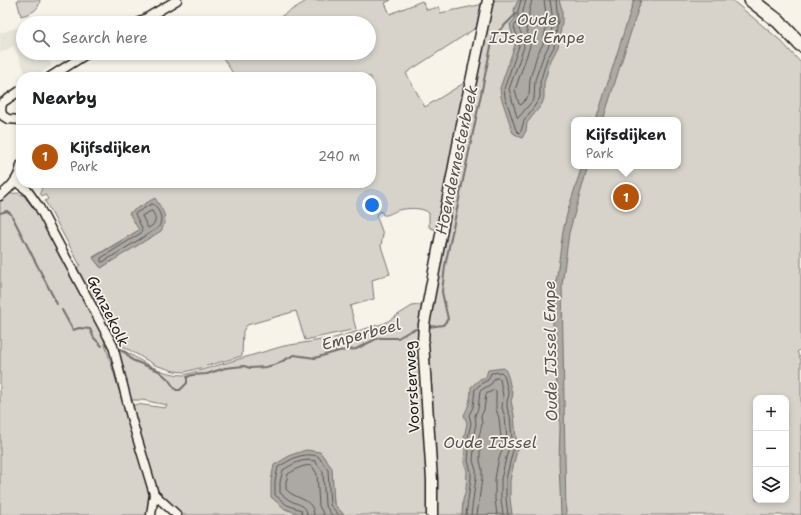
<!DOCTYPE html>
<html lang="en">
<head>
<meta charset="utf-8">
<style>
	body { margin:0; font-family:"Shantell Sans",sans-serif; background:#f2f2f2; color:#202124 }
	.controls { position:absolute; right:12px; bottom:12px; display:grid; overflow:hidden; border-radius:8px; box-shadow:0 2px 6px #0003 }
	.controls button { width:36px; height:36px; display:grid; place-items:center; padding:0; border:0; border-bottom:1px solid #e0e0e0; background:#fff; color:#202124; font:20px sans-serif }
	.you { position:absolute; left:372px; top:205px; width:14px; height:14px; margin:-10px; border:3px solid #fff; border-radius:50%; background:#1a73e8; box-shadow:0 0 0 6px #1a73e833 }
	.badge { display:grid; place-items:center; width:26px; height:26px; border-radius:50%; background:#b45309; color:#fff; font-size:13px; font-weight:700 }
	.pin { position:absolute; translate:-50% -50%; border:2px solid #fff; box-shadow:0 1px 4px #0006 }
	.popup { position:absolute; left:571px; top:117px; width:110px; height:52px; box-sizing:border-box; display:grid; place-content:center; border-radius:8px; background:#fff; filter:drop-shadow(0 1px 3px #0005); font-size:13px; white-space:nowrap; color:#757577 }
	.popup b { font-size:15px; color:#202124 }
	.popup::after { content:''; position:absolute; left:50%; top:100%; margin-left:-8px; border:8px solid transparent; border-top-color:#fff }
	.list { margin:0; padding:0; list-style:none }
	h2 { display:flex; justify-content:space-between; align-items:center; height:52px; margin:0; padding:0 16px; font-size:17px }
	h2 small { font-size:13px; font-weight:400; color:#757577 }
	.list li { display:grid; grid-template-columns:26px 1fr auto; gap:12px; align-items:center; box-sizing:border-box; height:64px; padding:0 16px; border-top:1px solid #e0e0e0 }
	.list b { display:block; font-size:15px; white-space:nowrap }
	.list p { margin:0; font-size:13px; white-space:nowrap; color:#757577 }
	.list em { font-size:13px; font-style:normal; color:#757577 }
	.icon { flex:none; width:22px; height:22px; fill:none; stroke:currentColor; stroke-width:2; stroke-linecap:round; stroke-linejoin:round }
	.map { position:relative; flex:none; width:801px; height:515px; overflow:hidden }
	.search { position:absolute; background:#fff; box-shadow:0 2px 6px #0003; left:16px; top:16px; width:360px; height:44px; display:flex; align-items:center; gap:10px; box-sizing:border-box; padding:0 14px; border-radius:22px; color:#757577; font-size:15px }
	.panel { position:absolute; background:#fff; box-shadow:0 2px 6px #0003; left:16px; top:72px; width:360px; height:116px; border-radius:16px }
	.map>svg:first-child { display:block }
</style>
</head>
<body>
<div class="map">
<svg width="801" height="515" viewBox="0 0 801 515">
	<rect width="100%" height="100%" fill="#f7f3e8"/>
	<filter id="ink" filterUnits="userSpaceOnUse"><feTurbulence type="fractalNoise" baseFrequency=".025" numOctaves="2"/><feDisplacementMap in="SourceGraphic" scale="8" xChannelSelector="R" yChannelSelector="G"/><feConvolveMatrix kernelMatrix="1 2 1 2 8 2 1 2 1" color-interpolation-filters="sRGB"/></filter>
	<g filter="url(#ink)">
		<!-- built -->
		<path fill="#e6e3d9" d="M19,27L20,29L23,28V53H45L52,66L34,77H29L26,75L14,46L0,53V33Z"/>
		<!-- green -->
		<path fill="#d7d3cb" stroke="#7a7874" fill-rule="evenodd" d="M17,0H40C39,11 31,13 21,16Z
			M308,0H391L385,3L390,14L422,1L427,10L439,7L440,13L484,4L479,26L406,73L425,107L469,80L438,229H433L429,227V213C423,207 407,208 398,210C393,212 388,216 383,215L381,211L376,215L383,234L381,246L390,274L372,280L374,299L350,306L356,329L305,340L296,311L247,325L243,331L242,356L185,372L174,371L155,365L114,341L77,268L80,265L45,201L48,199L45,194L42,196L40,193L44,183H371V77H230L234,75L220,53H369V23H270ZM139,230L121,255L101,268L93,257Z
			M491,0H732L781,41L801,63V349L797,352L801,360V515H435L426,342L437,270ZM574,120H678V166H574ZM756,398H786V500H756Z
			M17,193L23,195L35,210L102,334L148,486L149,495L147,515H0V201L9,194Z
			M419,305L424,307L429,515H344L334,504L331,468L285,509L304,515H183L158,492L130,409L136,404L165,408L167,405L142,400H128L115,347H118C141,360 157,374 184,375L284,346L334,338L385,323L412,306Z"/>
		<!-- water -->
		<path fill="#aca9a2" stroke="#72716c" d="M520,0H559L562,9V22L558,47L551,60L544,83V98L542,104L527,123L526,131L522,138L513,133L501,97L500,88L515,45C514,38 511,32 510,24L515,19L514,10L517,2Z
			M634,0H641L603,120H596Z
			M582,166H588L569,233L562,285L566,515H561L559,462L560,428L559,397L554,366L553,325L554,297L563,231L568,210Z
			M155,198C163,211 169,217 161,231L101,268L93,258L139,230L129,213Z
			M504,368C510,376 509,386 513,395L511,401L514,415L517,450L510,480V499L512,514L462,515L463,500L466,489L467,471L464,461L465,449L463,444L467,423L464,415C469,406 471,398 471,387L480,379L486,377L488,370Z
			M306,450L320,452L332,468L334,504L344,515H304L285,509L271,497V481L274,465L291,455Z"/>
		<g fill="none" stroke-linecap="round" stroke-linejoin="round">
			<!-- shore -->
			<path stroke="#565452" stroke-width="1" d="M521,0L518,11V20L514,27L518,38L519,46L504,89L505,97L516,130L519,133L521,131L524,121L538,101L540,97V82L547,59L554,47L558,21L556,0
				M526,0L523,11V21L519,29L523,37L524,47L509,89L517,117L518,118L534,99L535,80L543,57L549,45L553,21L550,0
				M532,0L529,12V22L526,29L529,36L530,46L515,90L519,104L521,105L529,95L530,79L537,55L543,44L547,21L544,0
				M152,204L155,205C160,213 164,219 158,228L103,262H101V258L141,233L142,228L135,214Z
				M152,211C157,218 157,224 148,228L142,216Z
				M302,515L301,510L287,505L275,495V481L278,467C292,459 301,452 318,456L328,470L330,505L339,515
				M307,515C307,505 299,505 291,501C287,499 284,496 280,493V482L283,470C293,464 302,458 315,461L323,472L325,505L332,515
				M314,515C313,497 295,500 286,489V482L288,474C295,470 303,464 312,466L317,474L319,506L324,515
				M466,515L471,478V471L468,461L469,449L467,443L471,423L469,415L473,407L475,389L482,383L488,380L491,373L501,372L504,375L509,395L507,401V408L510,416L513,450L506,479V499L508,515
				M471,515L476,478V470L473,461L474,448L472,442L476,424L475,415L478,409L480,391L491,384L495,378H498L500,379L503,396L502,408L505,417L508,450L501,479V499L503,515
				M477,515L482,478V469L480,461V449L478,441L482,424L481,416L484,410L486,394L494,390L496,391V409L499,418L502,450L498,462L495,479V499L497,515"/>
			<!-- stream -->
			<path stroke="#72716c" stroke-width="2" d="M0,213L7,211L11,214L57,304
				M62,310L73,330L79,328L90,329L94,338L102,346
				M428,327L443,325L448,319L442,292L445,266L493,37L516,14
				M118,349L126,353L132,360L159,371L168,379L176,390H180L187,383V377L192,375L207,374L225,368L244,366L250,368L266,367L277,364L294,355L315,358L339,351L356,349L378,338H398L410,331L420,328"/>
			<defs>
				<path id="minor" d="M138,23L177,0
					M50,77L88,53
					M21,90L2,103L1,111L3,116L8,119L21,120
					M15,181L27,190L39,207L113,346L132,421L154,494L151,515
					M0,196C10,188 19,179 21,165
					M154,494L177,515"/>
				<path id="tertiary" d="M432,515V480L423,342L424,324L462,124L488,0"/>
				<path id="primary" d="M751,0L778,21L801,45"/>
			</defs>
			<!-- minor casing -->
			<use href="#minor" stroke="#1c1c1c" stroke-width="11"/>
			<!-- tertiary casing -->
			<use href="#tertiary" stroke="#1c1c1c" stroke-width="13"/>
			<!-- primary casing -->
			<use href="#primary" stroke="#1c1c1c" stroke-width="16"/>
			<!-- minor -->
			<use href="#minor" stroke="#f7f3e8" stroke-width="8"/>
			<!-- tertiary -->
			<use href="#tertiary" stroke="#f7f3e8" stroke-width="10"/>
			<!-- primary -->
			<use href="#primary" stroke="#f7f3e8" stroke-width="13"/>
		</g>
	</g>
	<g text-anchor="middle" stroke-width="3.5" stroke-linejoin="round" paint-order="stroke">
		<!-- street labels -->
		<g font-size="15" fill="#1c1c1c" stroke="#f7f3e8">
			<text transform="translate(108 311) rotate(64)" y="5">Ganzekolk</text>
			<text transform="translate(412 387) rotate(-93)" y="5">Voorsterweg</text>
		</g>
		<!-- water labels -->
		<g font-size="16" font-style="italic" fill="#565452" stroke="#f7f3e8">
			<text x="537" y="25">Oude<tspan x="537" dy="18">IJssel Empe</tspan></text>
			<text transform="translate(456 160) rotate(-78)" y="6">Hoendernesterbeek</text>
			<text transform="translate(361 334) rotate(-15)" y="6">Emperbeel</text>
			<text transform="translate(550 351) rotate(-91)" y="6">Oude IJssel Empe</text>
			<text x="490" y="448">Oude IJssel</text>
		</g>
	</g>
</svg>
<div class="controls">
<button>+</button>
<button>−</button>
<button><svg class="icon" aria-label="layers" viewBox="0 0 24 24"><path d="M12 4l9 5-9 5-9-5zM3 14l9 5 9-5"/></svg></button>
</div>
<div class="you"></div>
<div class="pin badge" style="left:626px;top:197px">1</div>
<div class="popup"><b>Kijfsdijken</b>Park</div>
<div class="search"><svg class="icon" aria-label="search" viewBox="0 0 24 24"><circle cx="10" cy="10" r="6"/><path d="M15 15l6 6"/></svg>Search here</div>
<section class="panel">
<h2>Nearby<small></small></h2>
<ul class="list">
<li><span class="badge">1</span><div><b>Kijfsdijken</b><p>Park</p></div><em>240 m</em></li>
</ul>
</section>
</div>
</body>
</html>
